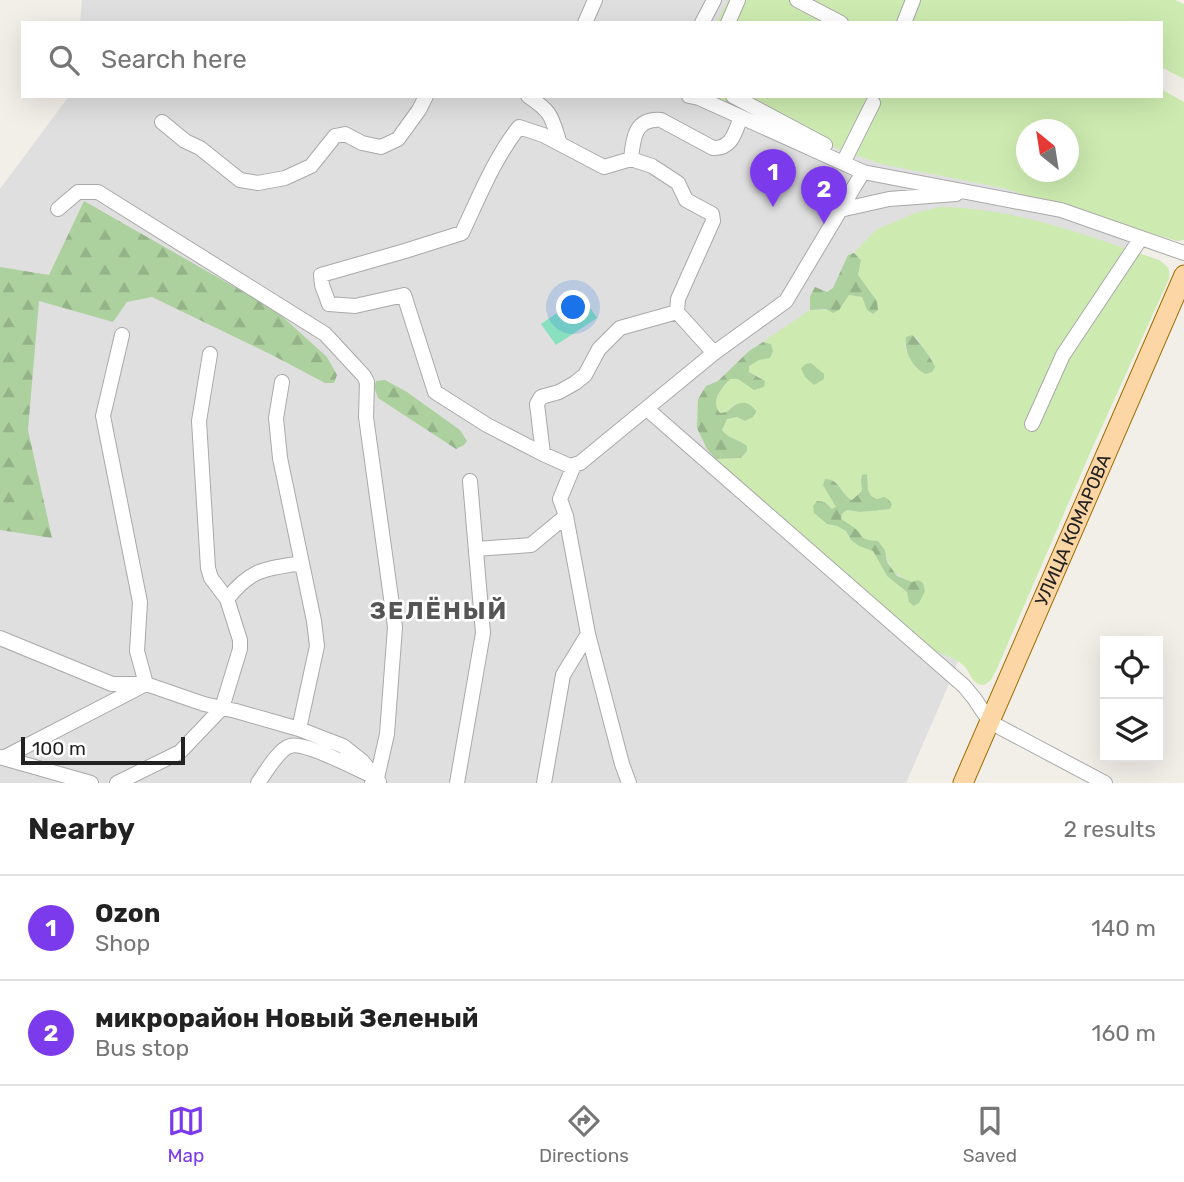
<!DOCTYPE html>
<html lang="en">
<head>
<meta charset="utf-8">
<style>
	body { margin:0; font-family:Rubik,sans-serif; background:#f6f6f6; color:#222 }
	.controls { position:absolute; right:21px; bottom:21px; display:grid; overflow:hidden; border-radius:0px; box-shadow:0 7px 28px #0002 }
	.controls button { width:63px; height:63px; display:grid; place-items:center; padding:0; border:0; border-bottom:2px solid #e0e0e0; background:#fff; color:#222; font:35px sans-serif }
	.compass { position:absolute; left:1016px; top:119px; width:63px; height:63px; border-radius:50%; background:#fff; box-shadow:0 7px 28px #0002; rotate:330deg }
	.scale { position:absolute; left:21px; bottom:18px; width:164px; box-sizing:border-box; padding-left:7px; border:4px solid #222; border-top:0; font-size:19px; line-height:24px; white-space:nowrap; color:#222; -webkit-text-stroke:5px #fff; paint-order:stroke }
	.you { position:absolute; left:574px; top:308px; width:24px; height:24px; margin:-18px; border:5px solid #fff; border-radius:50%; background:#1a73e8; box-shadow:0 0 0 10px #1a73e833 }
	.badge { display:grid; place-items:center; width:46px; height:46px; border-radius:50%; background:#7c3aed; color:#fff; font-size:23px; font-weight:700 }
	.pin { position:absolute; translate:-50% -58px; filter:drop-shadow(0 2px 4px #0008) }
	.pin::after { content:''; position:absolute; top:37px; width:24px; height:21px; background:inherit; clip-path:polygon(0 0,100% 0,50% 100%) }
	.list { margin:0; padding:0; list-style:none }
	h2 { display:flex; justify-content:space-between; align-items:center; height:91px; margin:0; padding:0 28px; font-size:30px }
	h2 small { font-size:23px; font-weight:400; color:#767676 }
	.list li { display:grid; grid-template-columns:46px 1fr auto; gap:21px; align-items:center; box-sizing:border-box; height:105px; padding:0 28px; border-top:2px solid #e0e0e0 }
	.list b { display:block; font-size:26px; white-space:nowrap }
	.list p { margin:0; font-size:23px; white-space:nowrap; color:#767676 }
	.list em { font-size:23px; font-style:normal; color:#767676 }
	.icon { flex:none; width:38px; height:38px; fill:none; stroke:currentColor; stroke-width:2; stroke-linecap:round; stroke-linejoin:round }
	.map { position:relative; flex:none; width:1184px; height:783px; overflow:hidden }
	.search { position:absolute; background:#fff; box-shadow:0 7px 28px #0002; left:21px; right:21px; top:21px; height:77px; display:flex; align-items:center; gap:18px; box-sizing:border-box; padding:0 24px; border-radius:0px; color:#767676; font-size:26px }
	.sheet { height:301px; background:#fff }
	nav { display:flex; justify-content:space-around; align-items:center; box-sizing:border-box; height:98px; border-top:2px solid #e0e0e0; background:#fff; font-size:19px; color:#767676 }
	nav a { display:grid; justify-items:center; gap:4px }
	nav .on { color:#7c3aed }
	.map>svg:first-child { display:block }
</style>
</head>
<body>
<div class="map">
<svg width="1184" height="783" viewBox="0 0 1184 783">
	<defs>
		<pattern id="forest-firs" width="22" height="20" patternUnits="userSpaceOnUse" patternTransform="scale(1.75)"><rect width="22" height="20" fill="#add19e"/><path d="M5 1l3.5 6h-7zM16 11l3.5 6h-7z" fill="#95b388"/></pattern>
	</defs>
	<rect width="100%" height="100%" fill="#f2efe9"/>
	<!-- residential -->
	<path fill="#e0dfdf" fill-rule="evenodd" d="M82,0H958L988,23H80Z
		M69,96H1087L1170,157L939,707L906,783H0V189ZM1026,130H1068V172H1026Z"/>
	<!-- grass -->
	<path fill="#cdebb0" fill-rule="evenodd" d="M728,0H1175L1184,4V79L1161,67V23H716Z
		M1161,89L1184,102V240L1177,241L1003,188L881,164L822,143L737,105L732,107L708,96H1161ZM1026,130H1068V172H1026Z
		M940,207C1016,208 1088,236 1159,260C1167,266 1171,268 1169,279L1090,453L996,671L990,681L984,685C970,684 972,673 963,665C955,658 945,655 935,651L716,459L741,458L747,452V446C739,439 728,439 722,430L727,419L737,417L734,404L727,412L720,413C710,401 721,389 730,379H738L754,390L760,377L749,372V366L759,360L771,344L763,342L810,310H839L849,295L862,297L867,310L873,314L878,310L877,301L858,275L861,260L854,253L876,230L915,213ZM906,337L917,338L923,349L933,360L917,369L905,348ZM862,475H867L868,490L871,496L877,499L890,509L860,512L847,510L842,514L840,519L854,527L859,535L866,540L885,550C889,568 894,575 912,582L907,592L887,576L873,551L859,546L851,540L846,531L837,526L827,524L825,502L832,509L837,507L823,485L825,479C840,479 841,495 852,500L862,491L861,481Z"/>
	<!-- forest -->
	<path fill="url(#forest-firs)" d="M84,201L275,310L327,357L337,375L334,383H325L274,356L152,297L127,302L113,322L39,301L28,430L52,538L0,530V267L49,275Z
		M854,253L861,260L858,275L877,301L878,310L873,314L867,310L862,297L849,295L839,310L833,313L826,309L810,310V296L815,287L827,292L833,288L848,255Z
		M912,335C918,340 933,360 935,367L932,372L925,374C912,367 904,352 906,337Z
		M763,342L771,344L773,351L770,358L759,360L749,366V372L765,381L764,387L754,390L738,379H730C721,389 710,401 720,413L727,412C736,402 747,398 756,411L753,417L745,421L737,417L727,419L722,430C728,439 739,439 747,446V451L741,458L716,459L707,449L697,428L698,399L706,386L718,381L749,351Z
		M811,363L824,374V379L814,385L805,377L801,368L806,364Z
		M385,380L407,392L460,430L467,441L464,445L456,449L378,398L374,387L376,381Z
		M867,474L868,490L871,496L877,499L884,497L888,499L892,504L890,509L860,512L847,510L842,514L841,519C844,521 848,523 852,526C865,535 857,540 878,541L885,550L887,562L897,576L912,582L918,580L923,583L925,591L919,603L914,606L909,602L907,592L887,576L873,551L859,546L851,540L846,531L837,526L827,524L814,513L813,506L817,501L825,502L832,509L836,507L823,485L825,479C840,479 841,495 852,500L862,491L861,480L862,475Z"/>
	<!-- pitch -->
	<path fill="#88e0be" d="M582,296L597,318L556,345L541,324Z"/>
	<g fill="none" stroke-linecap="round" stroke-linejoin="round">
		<defs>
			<path id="minor" d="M797,0L841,23
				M585,23L595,0
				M702,23L714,0
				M728,23L738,0
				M904,23L913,0
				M528,96C553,113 551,116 560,144
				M689,96L699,98L863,172L1061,210L1184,253
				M733,96L825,145
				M162,122L185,141L200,148L240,180L258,183L285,178L311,166L335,136L345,134L362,143L381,147L398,139L419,110L426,96
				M631,159C633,138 635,118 661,120L713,148C732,149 735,132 741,117
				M843,163L873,103
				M58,209L78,192H98L325,334L364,376L367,382L366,417L395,627L387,734L377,778L372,783
				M840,210L889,199L956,194
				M714,353L677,312L678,299L713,221L712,214L686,200L678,183L652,166L631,159L604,167L543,135L519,127C494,159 479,197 462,233L405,251L321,275L322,285L329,304L355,306L404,295L435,392L487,425L543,454L570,466L580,463L714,353L786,301L863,172
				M282,382L276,418L280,458L314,621L317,646L299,729
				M647,409L964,686L974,698L990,722L1105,783
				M1032,424L1063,355L1141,238
				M543,454L537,404L541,397L559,392L575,383L585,375L599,349L620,328L677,312
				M476,549L531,545L566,516
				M227,599C252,568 265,569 302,563
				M588,634L622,764L629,783
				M0,638L112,684H146L137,651L140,602L103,416L122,335
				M0,757L3,758L146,684L204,704L236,711L299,729L343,746L362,761L379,782
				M3,758L91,783
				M117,783L180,752L222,708L240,649V640L227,599L211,578L208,568L199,421L210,354
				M258,783C265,773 279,749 290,746C305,741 356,769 373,776
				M457,783L483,633L470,481
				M544,783L563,675L588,634L566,516L560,499L574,465"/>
			<g id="major">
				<path id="s1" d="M963,783L1184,275"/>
			</g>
		</defs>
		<!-- minor casing -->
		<use href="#minor" stroke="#a9a9a9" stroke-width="16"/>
		<!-- major casing -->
		<use href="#major" stroke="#a06b00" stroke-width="21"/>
		<!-- minor -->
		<use href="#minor" stroke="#fff" stroke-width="14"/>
		<!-- major -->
		<use href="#major" stroke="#fcd6a4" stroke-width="19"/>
	</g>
	<g text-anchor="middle" stroke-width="5" stroke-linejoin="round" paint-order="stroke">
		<!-- street labels -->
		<g font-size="18" fill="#222" stroke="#fff">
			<text dy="6" stroke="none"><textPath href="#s1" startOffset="276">УЛИЦА КОМАРОВА</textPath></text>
		</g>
		<!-- district labels -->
		<g font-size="24" font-weight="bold" letter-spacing="2" fill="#555" stroke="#fff">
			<text x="439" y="619">ЗЕЛЁНЫЙ</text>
		</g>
	</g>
</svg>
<div class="controls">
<button><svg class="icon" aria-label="locate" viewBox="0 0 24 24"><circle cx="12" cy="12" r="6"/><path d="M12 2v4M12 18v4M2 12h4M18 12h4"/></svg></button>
<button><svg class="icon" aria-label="layers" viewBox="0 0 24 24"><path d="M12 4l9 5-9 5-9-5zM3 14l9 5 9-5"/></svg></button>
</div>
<svg class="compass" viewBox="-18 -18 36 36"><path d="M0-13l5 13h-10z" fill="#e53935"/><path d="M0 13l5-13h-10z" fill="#767676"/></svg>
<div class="scale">100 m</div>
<div class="you"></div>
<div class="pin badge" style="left:773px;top:207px">1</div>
<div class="pin badge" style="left:824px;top:224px">2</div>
<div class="search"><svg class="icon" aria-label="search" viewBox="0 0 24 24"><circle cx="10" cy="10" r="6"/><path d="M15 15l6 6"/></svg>Search here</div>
</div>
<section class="sheet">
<h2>Nearby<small>2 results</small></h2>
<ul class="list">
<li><span class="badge">1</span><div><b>Ozon</b><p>Shop</p></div><em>140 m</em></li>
<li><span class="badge">2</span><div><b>микрорайон Новый Зеленый</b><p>Bus stop</p></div><em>160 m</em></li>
</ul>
</section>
<nav>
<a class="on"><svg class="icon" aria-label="map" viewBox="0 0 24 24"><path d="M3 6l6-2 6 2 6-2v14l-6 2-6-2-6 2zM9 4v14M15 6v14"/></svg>Map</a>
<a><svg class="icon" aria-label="directions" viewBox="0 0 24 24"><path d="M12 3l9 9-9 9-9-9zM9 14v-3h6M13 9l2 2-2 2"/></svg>Directions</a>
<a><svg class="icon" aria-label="saved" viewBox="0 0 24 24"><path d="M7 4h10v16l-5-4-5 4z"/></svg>Saved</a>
</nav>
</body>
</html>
